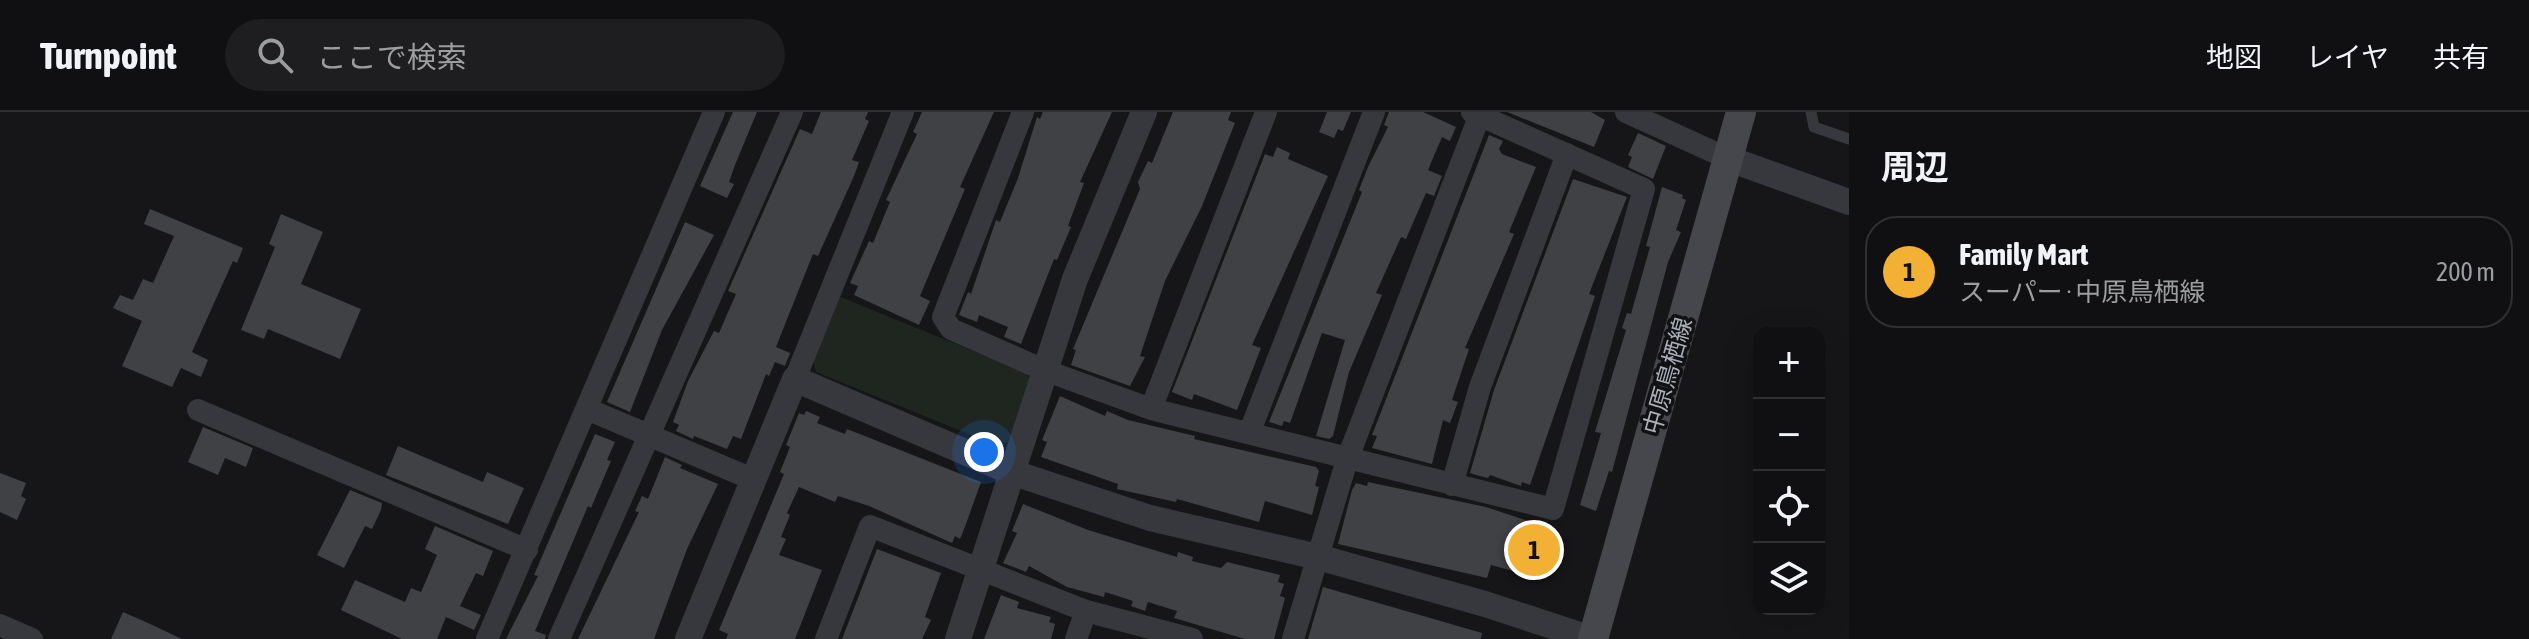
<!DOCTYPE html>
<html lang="ja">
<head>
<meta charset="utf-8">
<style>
	body { margin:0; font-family:"Asap Condensed","Noto Sans JP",sans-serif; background:#1e1e20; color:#f1f3f6 }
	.controls { position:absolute; right:24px; bottom:24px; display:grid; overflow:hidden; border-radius:16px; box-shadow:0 8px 32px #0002 }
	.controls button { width:72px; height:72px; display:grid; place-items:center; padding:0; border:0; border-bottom:2px solid #303032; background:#101012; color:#f1f3f6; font:40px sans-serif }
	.you { position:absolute; left:984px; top:340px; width:28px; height:28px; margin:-20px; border:6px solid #fff; border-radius:50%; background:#1a73e8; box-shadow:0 0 0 12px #1a73e833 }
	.badge { display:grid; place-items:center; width:52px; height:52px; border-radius:50%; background:#f2b134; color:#111; font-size:26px; font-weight:700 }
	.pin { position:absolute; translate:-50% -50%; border:4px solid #fff; box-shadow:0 2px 8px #0006 }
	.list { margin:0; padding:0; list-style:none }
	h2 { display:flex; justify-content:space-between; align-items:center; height:104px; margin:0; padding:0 32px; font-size:34px }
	h2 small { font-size:26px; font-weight:400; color:#9c9d9f }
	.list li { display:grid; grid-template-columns:52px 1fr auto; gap:24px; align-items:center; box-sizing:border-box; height:112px; margin:0 16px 16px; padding:0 16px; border:2px solid #303032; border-radius:32px }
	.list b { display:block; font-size:30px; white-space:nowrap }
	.list p { margin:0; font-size:26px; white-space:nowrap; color:#9c9d9f }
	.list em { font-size:26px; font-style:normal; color:#9c9d9f }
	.icon { flex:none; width:44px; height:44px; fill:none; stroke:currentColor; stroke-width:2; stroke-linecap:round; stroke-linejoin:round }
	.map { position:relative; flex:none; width:1849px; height:527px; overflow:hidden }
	header { display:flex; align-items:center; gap:48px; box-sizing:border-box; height:112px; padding:0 40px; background:#101012; border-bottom:2px solid #303032 }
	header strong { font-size:38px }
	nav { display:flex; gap:44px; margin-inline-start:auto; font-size:28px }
	.search { width:560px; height:72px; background:#1e1e20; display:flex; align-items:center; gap:20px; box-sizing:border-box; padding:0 28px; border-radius:44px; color:#9c9d9f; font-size:30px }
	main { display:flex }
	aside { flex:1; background:#101012 }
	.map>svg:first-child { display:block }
</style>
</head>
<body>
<header>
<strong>Turnpoint</strong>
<div class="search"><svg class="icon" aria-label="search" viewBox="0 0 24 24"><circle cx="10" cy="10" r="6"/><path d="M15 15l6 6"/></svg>ここで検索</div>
<nav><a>地図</a><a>レイヤ</a><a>共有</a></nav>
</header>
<main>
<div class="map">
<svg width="1849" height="527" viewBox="0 0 1849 527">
	<rect width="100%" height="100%" fill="#161618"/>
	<!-- green -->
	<path fill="#1e261f" d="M838,184L1027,261L1031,270L1010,329L998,334L816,260L813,249Z"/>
	<!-- building -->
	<path fill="#404145" d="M733,0H757L735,53L729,70L734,72L727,86L700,74Z
		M821,0H868L865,7L869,9L852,48L859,50L854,64L818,144L813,142L776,235L790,241L785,254L775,250L769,264L766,262L741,327L733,324L727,337L694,324L693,327L676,319L679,313L673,310L688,269L714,219L719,221L736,182L728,179L800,17L812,22Z
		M922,0H994L960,75L965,77L920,184L930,189L919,213L854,183L858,174L850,171L869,129L873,131L890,90L886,88L917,22L913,20Z
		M1043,0H1112L1080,70L1084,71L1068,114L1071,115L1057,148L1054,147L1021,232L1004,225L1008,215L979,203L977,210L959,203L968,180L971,182L996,108L1000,110L1018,66L1037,5L1040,7Z
		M1173,0H1231L1228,8L1235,11L1202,94L1165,169L1140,244L1145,245L1130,274L1071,253L1076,238L1073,237L1140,77L1138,70L1148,49L1152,51Z
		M1327,0H1351L1343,19L1338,17L1334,26L1319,20Z
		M1389,0H1423L1456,15L1450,29L1442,25L1428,58L1442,64L1434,84L1426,81L1406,127L1401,125L1376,181L1382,183L1349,260L1333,324L1329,327L1316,324L1345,228L1322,221L1290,311L1284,309L1282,314L1269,310L1362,80L1359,78L1368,55L1388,15L1384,13Z
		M1507,0H1591L1605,8L1594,35Z
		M1638,21L1666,34L1653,67L1628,55L1632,45L1628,43Z
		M1489,23L1503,29L1499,37L1502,42L1536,55L1509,120L1514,122L1465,236L1469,237L1452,288L1458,290L1450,311L1443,308L1432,352L1372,336L1377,324L1372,323Z
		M1277,35L1290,41L1288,47L1328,64L1252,233L1261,236L1237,298L1194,282L1192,288L1172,280L1265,42L1273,45Z
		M1573,67L1627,85L1589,182L1595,184L1591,196L1530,373L1522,370L1521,374L1490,363L1488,366L1476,363L1470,361L1494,278Z
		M1662,75L1683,83L1682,86L1686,88L1676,118L1681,120L1668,150L1612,360L1609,359L1596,399L1580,393L1601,321L1595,320L1626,218L1622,216L1627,201L1631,202L1650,135L1646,134Z
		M150,97L243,136L237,151L233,149L192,240L208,248L201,265L181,256L172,275L122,254L142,209L113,196L120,183L133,188L143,167L153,171L174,124L144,112Z
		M281,102L323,120L301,172L361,197L340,247L268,217L264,227L241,218L275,135L269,132Z
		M685,110L714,123L662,218L630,300L607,290Z
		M1060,284L1105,304L1107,299L1128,308L1195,324L1194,327L1316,355L1319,359L1315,374L1319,375L1312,403L1265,389L1259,410L1177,387L1176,390L1117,377L1118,372L1041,345L1047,330L1042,328Z
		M806,299L820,305L817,311L845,322L847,317L981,370L966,412L960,427L955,424L952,431L869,394L838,384L835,390L799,375L787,401L790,403L781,425L786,427L779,443L822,458L795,527H726L728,522L719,518L784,362L780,360L790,335L786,333L799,301L804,303Z
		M203,315L253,336L246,355L225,346L218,363L188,350Z
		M595,322L615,330L607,348L611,349L591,396L588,394L535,519L546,523L545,527H506L538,464L534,463Z
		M398,334L483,370L487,360L524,376L508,412L386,363Z
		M665,345L682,353L680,356L718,372L687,437L654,527H578L639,400L635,399L642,384L648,387Z
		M0,361L26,371L21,384L26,387L17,408L0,400Z
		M1368,370L1486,395L1556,418L1541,467L1491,453L1487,466L1338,432L1352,378L1356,371L1367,374Z
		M350,378L382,391L381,398L372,417L365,414L344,456L317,443Z
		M1023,392L1088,418L1177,445L1178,440L1193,445L1192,449L1221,456L1227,450L1280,463L1278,470L1284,472L1280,484L1285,486L1274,527H1245L1174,506L1177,499L1148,490L1145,499L1131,494L1133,489L1105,480L1104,485L1067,475L1029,454L1026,460L1003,451L1017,421L1012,419Z
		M435,414L493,439L483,464L476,461L460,494L481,503L474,518L446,505L437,527H402L341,498L355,468L405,490L411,476L421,480L437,443L425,437Z
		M877,437L941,461L925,505L931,508L922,527H842Z
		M1323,475L1482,521L1481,527H1308Z
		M1001,483L1019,490L1017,496L1051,505L1049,510L1055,512L1051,527H984Z
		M123,500L148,511L182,527H111Z"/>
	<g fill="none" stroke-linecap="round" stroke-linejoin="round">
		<!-- service -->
		<path stroke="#37383d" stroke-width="11" d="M1811,0L1814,15L1849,27"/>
		<!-- minor -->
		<path stroke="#37383d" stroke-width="22" d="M1023,0L943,205L951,217L1044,258L1151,297L1553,397L1644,77L1472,0
			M1626,0L1729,47
			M795,267L903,0
			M587,297L752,367
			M1151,297L1266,0
			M198,298L527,438
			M1250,319L1374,0
			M1452,373L1480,275L1567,42
			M0,513L32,527
			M487,527L714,0
			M559,527L792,0
			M826,527L870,414L1086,499L1192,527
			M1076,527L1086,499
			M1293,527L1347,348L1481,0"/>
		<!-- tertiary -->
		<path stroke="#37383d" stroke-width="26" d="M1729,47L1849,90
			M688,527L795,267L1014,361L1150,406L1318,445L1485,492L1592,527
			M958,527L1075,167L1144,0"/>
		<!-- secondary -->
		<path stroke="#45474d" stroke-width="30" d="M1593,527L1741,0"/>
	</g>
	<g text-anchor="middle" stroke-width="7" stroke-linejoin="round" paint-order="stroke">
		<!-- street labels -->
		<g font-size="24" fill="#a8adb8" stroke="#111113">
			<text transform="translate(1668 264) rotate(-74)" y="8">中原鳥栖線</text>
		</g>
	</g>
</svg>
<div class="controls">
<button>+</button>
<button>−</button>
<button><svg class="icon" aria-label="locate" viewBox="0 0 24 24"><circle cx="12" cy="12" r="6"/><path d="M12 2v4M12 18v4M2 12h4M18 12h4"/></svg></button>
<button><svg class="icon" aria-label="layers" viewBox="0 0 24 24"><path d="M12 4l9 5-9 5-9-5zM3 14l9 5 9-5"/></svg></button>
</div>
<div class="you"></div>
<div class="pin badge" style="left:1534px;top:438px">1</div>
</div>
<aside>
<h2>周辺<small></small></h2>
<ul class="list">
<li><span class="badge">1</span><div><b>Family Mart</b><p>スーパー · 中原鳥栖線</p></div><em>200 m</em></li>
</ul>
</aside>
</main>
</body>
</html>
